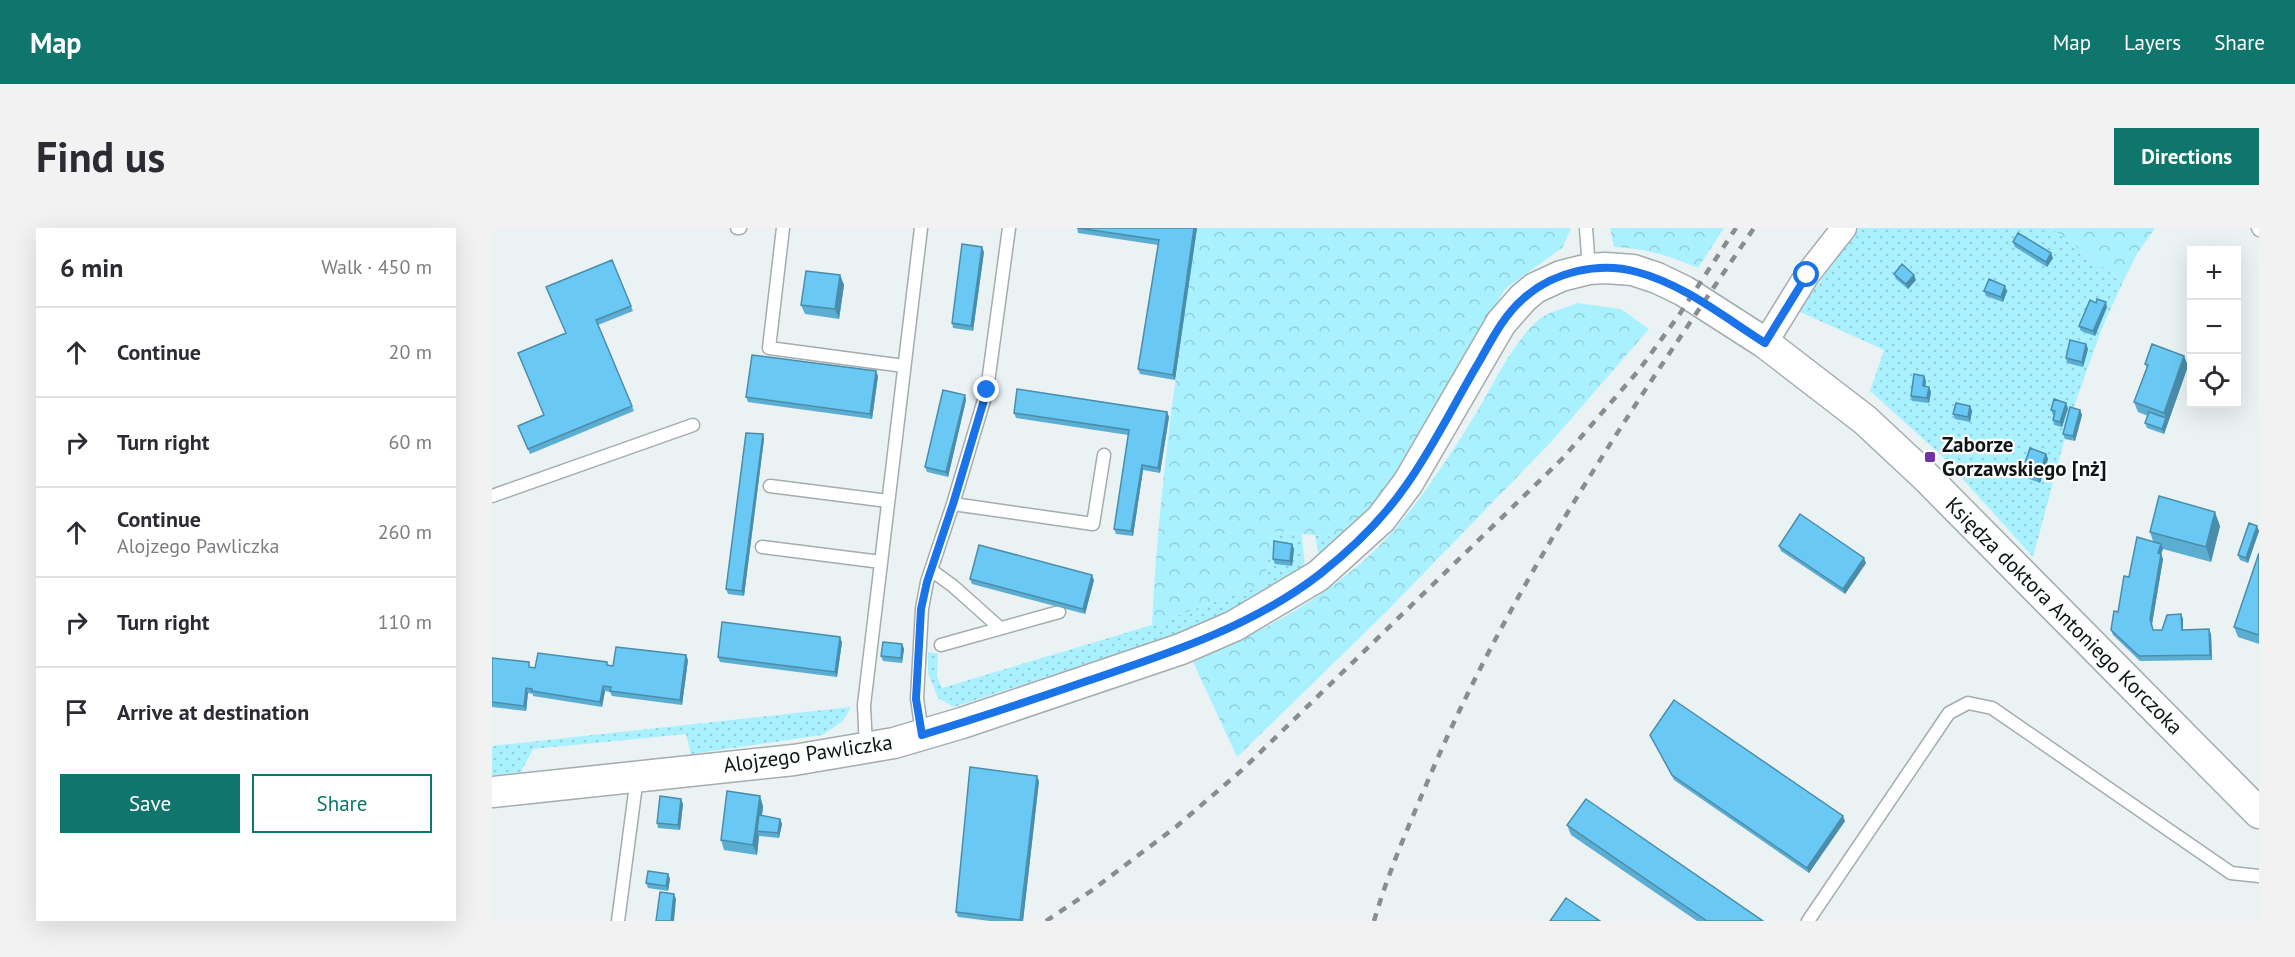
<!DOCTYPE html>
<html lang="en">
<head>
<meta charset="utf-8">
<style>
	body { margin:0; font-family:"PT Sans",sans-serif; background:#f2f2f3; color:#2b2b33 }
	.controls { position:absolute; right:18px; top:18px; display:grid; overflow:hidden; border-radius:0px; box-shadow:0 6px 24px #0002 }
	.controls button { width:54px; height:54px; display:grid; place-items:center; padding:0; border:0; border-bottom:2px solid #e1e1e2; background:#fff; color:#2b2b33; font:30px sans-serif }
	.stop { position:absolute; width:18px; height:18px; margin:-14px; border:4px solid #1a73e8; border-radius:50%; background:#fff }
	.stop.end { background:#1a73e8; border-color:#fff; box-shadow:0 2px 6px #0008 }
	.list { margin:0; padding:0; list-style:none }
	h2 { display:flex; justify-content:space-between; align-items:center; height:78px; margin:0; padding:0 24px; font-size:26px }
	h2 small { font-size:20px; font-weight:400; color:#7c7c81 }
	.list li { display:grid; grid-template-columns:39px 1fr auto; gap:18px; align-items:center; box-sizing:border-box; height:90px; padding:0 24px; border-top:2px solid #e1e1e2 }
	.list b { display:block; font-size:22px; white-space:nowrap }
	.list p { margin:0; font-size:20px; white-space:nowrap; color:#7c7c81 }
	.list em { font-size:20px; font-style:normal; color:#7c7c81 }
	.actions { display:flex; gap:12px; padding:18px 24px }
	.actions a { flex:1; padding:14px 0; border:2px solid #0f766e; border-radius:0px; text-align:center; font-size:21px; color:#0f766e }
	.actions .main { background:#0f766e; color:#fff }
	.icon { flex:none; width:33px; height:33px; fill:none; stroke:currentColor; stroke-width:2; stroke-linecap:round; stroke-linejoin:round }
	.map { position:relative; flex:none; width:1767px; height:693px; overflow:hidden; border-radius:0px }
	header { display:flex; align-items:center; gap:36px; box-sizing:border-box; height:84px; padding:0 30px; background:#0f766e; color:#fff }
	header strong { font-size:28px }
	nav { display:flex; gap:33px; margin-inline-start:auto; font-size:21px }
	.intro { display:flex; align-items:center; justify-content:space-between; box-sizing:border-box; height:144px; padding:0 36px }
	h1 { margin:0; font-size:42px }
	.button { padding:15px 27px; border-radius:0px; background:#0f766e; color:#fff; font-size:21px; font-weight:700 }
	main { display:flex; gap:36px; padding:0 36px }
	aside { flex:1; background:#fff; border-radius:0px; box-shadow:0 6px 24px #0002 }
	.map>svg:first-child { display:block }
</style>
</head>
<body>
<header>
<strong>Map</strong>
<nav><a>Map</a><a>Layers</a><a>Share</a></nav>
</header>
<div class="intro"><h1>Find us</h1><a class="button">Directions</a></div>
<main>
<aside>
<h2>6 min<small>Walk · 450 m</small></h2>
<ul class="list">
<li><svg class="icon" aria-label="ahead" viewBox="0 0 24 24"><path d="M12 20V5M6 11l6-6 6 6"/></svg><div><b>Continue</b></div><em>20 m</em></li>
<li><svg class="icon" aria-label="right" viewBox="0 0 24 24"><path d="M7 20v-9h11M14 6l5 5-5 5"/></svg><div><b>Turn right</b></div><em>60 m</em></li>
<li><svg class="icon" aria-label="ahead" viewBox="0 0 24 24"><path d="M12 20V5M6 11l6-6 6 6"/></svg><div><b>Continue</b><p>Alojzego Pawliczka</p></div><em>260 m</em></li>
<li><svg class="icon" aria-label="right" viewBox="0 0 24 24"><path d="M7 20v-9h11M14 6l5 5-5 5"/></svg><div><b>Turn right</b></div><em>110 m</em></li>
<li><svg class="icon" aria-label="arrive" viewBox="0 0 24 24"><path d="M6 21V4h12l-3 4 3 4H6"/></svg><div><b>Arrive at destination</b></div></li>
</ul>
<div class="actions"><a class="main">Save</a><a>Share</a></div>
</aside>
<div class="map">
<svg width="1767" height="693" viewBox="0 0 1767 693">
	<defs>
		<pattern id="grass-dots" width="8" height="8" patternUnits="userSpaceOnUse" patternTransform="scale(1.5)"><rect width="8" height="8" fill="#aaf1ff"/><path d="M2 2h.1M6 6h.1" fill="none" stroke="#91ceda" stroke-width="1.8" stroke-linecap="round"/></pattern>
		<pattern id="forest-crowns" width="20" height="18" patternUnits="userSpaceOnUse" patternTransform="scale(1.5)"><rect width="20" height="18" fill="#aaf1ff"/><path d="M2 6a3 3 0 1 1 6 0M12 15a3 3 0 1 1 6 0" fill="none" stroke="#91ceda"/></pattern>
	</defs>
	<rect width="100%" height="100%" fill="#eaf2f4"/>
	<!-- grass -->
	<path fill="url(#grass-dots)" d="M1367,0H1559L1631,54L1610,100L1580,184L1541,329L1449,227L1378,163L1392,122L1306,83Z
		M780,303L810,306L813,343L729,392L462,479L446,470L436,445V424L446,426L445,448L450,460L660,397L773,355Z
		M823,307L855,310L828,332Z
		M359,479L351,493L330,507L199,526L194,506L41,521L29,544L0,547V518Z"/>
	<!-- forest -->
	<path fill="url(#forest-crowns)" d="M705,0H1079L1071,19L1013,61L934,202L896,260L855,310L780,303L773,355L660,397C666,263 686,132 705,0Z
		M1118,0H1232L1206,40C1175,27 1156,21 1122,19Z
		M1559,0H1663L1645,26L1631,54Z
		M1085,75L1129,81L1157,101L1059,214L895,383L745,529L701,434C774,402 849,363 902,302C934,265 961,223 986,182C1003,153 1019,118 1044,94C1053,85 1073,80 1085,75Z"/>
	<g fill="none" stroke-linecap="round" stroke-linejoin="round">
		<defs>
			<path id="service" d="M245,0H248
				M291,0L277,120L412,138
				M1094,0L1097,41
				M1766,0L1767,2
				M278,258L396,273
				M0,268L201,197
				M461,276L601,296L612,227
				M270,319L389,334
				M439,342L461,358L508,400
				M449,417L567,384
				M430,506L425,470L430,381L435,354L461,276L495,162L517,0
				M374,520L372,477L429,0
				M126,693L145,549
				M1316,693L1457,485L1476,475L1500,480L1739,645L1767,648"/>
			<path id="minor" d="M1273,115L1315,47L1352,0"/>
			<path id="tertiary" d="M0,564L302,532L402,515L470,495L689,421L742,398L826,348L889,291L916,255L1009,95L1031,70L1043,60L1069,48L1097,41L1113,40L1141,42L1165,50L1192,63L1273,115L1373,192L1433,248L1767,585"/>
		</defs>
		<!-- service casing -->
		<use href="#service" stroke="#a4acad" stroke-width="15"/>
		<!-- minor casing -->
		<use href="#minor" stroke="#a4acad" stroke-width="27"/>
		<!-- tertiary casing -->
		<use href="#tertiary" stroke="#a4acad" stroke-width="33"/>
		<!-- service -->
		<use href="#service" stroke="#fff" stroke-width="12"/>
		<!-- minor -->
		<use href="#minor" stroke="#fff" stroke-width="24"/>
		<!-- tertiary -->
		<use href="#tertiary" stroke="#fff" stroke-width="30"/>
		<!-- rail -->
		<path stroke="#888d8e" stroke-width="4.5" stroke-dasharray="8 8" stroke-linecap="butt" d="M554,693L599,663L685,598L750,542L1070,231L1147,142L1187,87L1244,0
			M882,693C895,648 914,604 932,562C1016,360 1140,180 1262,0"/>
	</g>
	<!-- wall -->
	<path fill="#5badd2" d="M585,0H705L683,152L648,146L646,141L666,17L586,5Z
		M1521,14L1561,30L1555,39L1523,19Z
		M492,24L481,103L461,100L460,95Z
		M120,32L141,83L106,97L142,183L38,226L26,198L52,187L74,105Z
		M1402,46L1424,52L1416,61L1404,51Z
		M348,47L352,57L347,91L313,86L309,77Z
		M1492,63H1515L1511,74L1494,68Z
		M1615,79L1603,108L1589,103L1587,98Z
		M1594,116L1596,121L1591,139L1575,135L1574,130Z
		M1692,128L1696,138L1672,206L1655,200L1653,195L1656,188L1646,184L1642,174L1655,140L1653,136Z
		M386,148L380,191L256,174L254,169Z
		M1434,153L1433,158L1437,159L1439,164L1437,175L1420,173L1419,168Z
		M473,167L474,172L456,249L435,244L433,239Z
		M1478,178L1480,183L1478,194L1463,191L1461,186Z
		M1576,180L1570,199L1562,197L1561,192L1562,187H1561L1559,182Z
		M1588,182L1590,187L1583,213L1573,211L1571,206Z
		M675,184L677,189L668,245L651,242L641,308L624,306L622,301L636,207L524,190L522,185Z
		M271,206L272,211L252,368L236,366L234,361Z
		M1554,226L1556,231L1548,255L1532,249L1530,244Z
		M1728,298L1719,334L1671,321L1669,326L1671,331L1660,396L1661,402H1670L1689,386L1691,391V402L1719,406L1720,432L1648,433L1621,407L1619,402L1637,349L1661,313L1658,304Z
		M1765,298L1767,303L1756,335L1748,332L1746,327Z
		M1287,318L1374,335L1353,366L1289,323Z
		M802,321L800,338L783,336L781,331Z
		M1767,325V416L1746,409L1742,399Z
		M478,351L602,352L593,386L480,356Z
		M350,414L345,449L228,434L226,429Z
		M410,416L412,421L410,435L391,433L389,428Z
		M0,430L43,440L116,437L121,438L196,432L190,477L120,468L118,464L113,463L110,479L41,468V466L36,465L34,483L0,479Z
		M1158,507L1353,593L1317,645L1182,552Z
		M547,553L531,693H498L466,689L464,684Z
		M191,576L188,602L166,600L165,595Z
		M271,578L270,588L288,591L290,596L287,610L267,608L265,627L232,622L229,612Z
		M1075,597L1271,693H1205L1079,607Z
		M176,646L178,651L176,663L156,660L154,655Z"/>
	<!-- shaded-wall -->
	<path fill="#4a8dab" d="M702,0H705L683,152L681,147Z
		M490,19L492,24L481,103L479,98Z
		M1559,25L1561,30L1555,39L1554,34Z
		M348,47L352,57L347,91L343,81Z
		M1422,47L1424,52L1416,61L1414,56Z
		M1513,58L1515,63L1511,74L1509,69Z
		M1614,74L1615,79L1603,108L1601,103Z
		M1594,116L1596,121L1591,139L1590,134Z
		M1692,128L1696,138L1672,206L1670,201L1674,190L1672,185Z
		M384,143L386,148L380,191L378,186Z
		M1432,148L1434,153L1433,163L1431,158Z
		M1437,159L1439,164L1437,175L1435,170Z
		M473,167L474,172L456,249L454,244Z
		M1574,175L1576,180L1570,199L1568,194Z
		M1478,178L1480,183L1478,194L1476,189Z
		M1588,182L1590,187L1583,213L1581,208Z
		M675,184L677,189L668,245L666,240Z
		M271,206L272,211L252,368L250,363Z
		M1554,226L1556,231L1548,255L1546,250Z
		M650,237L651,242L641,308L639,303Z
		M1723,284L1728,298L1719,334L1714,319Z
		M1765,298L1767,303L1756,335L1754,330Z
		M800,316L802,321L800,338L798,333Z
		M1669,316L1671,321L1669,326L1671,331L1660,396L1658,391L1666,325Z
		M1372,330L1374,335L1353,366L1351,361Z
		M600,347L602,352L593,386L591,381Z
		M1689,386L1691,391V407L1690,402Z
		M1717,401L1719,406L1720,432L1718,427Z
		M348,409L350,414L345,449L343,444Z
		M410,416L412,421L410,435L409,430Z
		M194,427L196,432L190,477L188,472Z
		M111,458L113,463L110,479L108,474Z
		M34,460L36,465L34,483L32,478Z
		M545,548L547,553L531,693H529Z
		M268,568L271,578L268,603H265L267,608L265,627L261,617Z
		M189,571L191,576L188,602L186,597Z
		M1351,588L1353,593L1317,645L1315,640Z
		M288,591L290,596L287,610L286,605Z
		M176,646L178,651L176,663L174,658Z
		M182,666L184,671L182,693H179Z"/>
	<!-- building -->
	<path fill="#6ac9f4" stroke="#4a8dab" stroke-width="1.5" d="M586,0H702L681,147L646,141L667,12Z
		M1526,5L1559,25L1554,34L1521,14Z
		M470,16L490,19L479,98L460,95Z
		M120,32L139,78L104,92L140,178L36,221L26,198L52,187L26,125L74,105L54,59Z
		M1410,36L1422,47L1414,56L1402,46Z
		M314,43L348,47L343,81L309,77Z
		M1497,51L1513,58L1509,69L1492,63Z
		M1605,71L1614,74L1601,103L1587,98L1598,72L1604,75Z
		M1578,112L1594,116L1590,134L1574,130Z
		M1660,116L1692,128L1672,185L1642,174L1656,137L1653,136Z
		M260,127L384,143L378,186L254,169Z
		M1422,146L1432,148L1431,158L1437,159L1435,170L1419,168Z
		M525,161L675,184L666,240L650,237L639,303L622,301L637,202L522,185Z
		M451,162L473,167L454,244L433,239Z
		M1562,171L1574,175L1568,194L1561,192L1563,183L1559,182Z
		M1464,175L1478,178L1476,189L1461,186Z
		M1578,179L1588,182L1581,208L1571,206Z
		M1657,184L1674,190L1670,201L1653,195Z
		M254,205L271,206L250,363L234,361Z
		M1538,220L1554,226L1546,250L1530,244Z
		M1667,268L1723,284L1714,319L1658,304Z
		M1308,286L1372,330L1351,361L1287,318Z
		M1757,295L1765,298L1754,330L1746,327Z
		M1645,309L1669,316L1666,325L1669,326L1658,391L1661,402H1670L1675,387L1689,386L1690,402L1717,401L1718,427L1647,428L1619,402L1622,383L1626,384L1632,348L1637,349Z
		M782,313L800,316L798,333L781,331Z
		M487,317L600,347L591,381L478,351Z
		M1767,325V407L1742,399Z
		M230,394L348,409L343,444L226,429Z
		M391,414L410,416L409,430L389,428Z
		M124,419L194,427L188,472L118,463L119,459L111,458L108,474L40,463V461L34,460L32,478L0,474V430L37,434V439L43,440L46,425L115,434V437L121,438Z
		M1182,472L1351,588L1315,640L1180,547L1158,507Z
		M478,539L545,548L528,692L464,684Z
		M235,563L268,568L261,617L229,612Z
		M168,568L189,571L186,597L165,595Z
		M1094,571L1271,693H1215L1075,597Z
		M267,587L288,591L286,605L265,603Z
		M156,643L176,646L174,658L154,655Z
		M168,664L182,666L179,693H164Z
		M1074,670L1108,693H1058Z"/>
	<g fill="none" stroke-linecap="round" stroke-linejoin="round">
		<!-- route -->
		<path stroke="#1a73e8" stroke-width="8" d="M495,162L461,276L435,354L429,381L424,471L430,507C486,490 540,472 595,453C675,426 760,399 828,346C861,320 891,291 915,256C942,218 963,174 987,134C1000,111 1012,87 1032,70C1061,44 1107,33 1145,44C1191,56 1232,89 1273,115L1315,47"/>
	</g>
	<!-- markers -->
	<rect fill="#7133a8" stroke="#fcfefe" stroke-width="2" x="1432" y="223" width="12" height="12" rx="3"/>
	<g text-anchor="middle" stroke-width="4.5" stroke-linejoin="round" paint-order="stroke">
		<!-- poi labels -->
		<g font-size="21" font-weight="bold" fill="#111414" stroke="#fcfefe" text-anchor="start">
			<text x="1450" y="224">Zaborze<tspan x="1450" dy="24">Gorzawskiego [nż]</tspan></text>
		</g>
		<!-- street labels -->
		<g font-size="21" fill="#111414" stroke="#fcfefe">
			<text transform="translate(1572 388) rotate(45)" y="7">Księdza doktora Antoniego Korczoka</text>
			<text transform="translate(316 526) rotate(-8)" y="7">Alojzego Pawliczka</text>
		</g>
	</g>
</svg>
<div class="controls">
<button>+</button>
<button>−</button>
<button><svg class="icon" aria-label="locate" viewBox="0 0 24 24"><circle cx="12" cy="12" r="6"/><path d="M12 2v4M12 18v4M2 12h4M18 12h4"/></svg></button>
</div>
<div class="stop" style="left:1315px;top:47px"></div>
<div class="stop end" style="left:495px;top:162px"></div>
</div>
</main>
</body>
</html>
